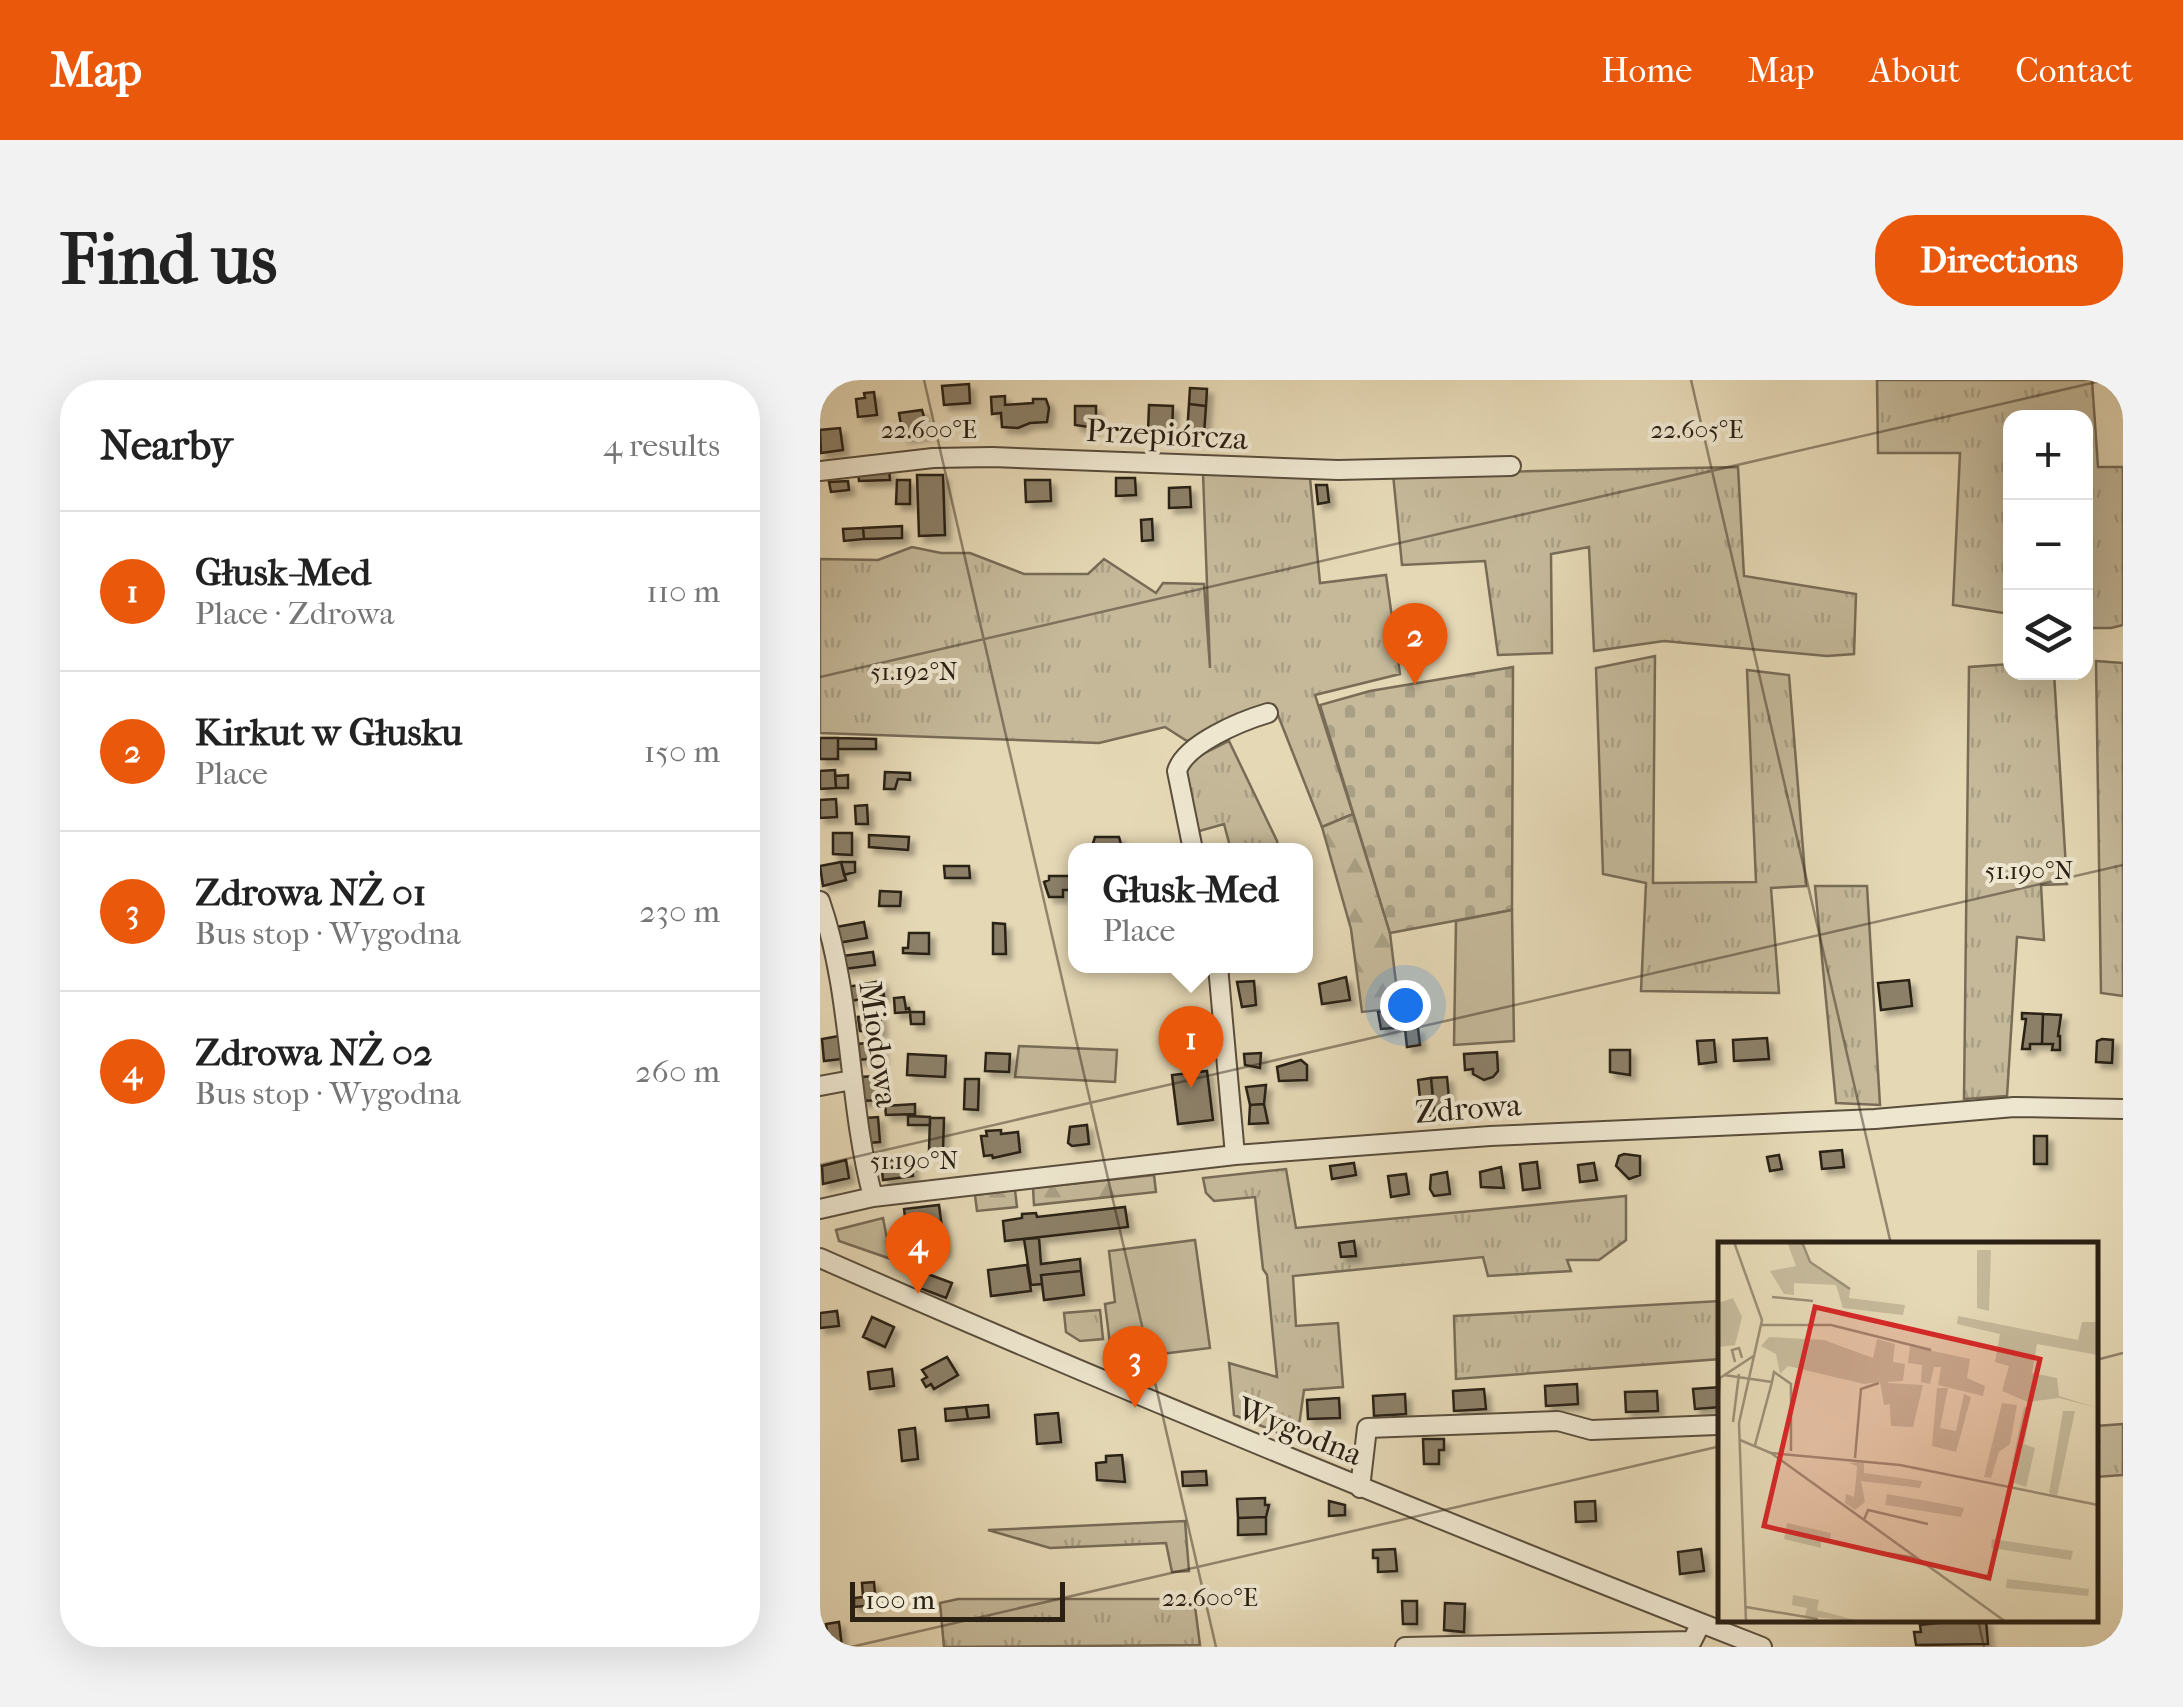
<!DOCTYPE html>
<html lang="en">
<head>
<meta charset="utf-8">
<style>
	body { margin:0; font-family:"IM FELL French Canon",serif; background:#f2f2f2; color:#222 }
	.controls { position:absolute; right:30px; top:30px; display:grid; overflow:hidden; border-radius:20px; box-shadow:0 10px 40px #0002 }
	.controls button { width:90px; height:90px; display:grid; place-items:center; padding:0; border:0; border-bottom:2px solid #e0e0e0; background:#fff; color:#222; font:50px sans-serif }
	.scale { position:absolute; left:30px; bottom:25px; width:215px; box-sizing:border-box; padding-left:10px; border:5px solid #2b2014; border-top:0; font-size:28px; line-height:35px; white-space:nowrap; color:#2b2014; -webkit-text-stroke:8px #eee6cf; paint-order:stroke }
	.you { position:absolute; left:585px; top:625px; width:35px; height:35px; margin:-25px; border:8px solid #fff; border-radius:50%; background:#1a73e8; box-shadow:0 0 0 15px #1a73e833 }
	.badge { display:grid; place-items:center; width:65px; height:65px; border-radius:50%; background:#ea580c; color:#fff; font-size:32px; font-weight:700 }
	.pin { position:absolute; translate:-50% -82px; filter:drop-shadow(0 2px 5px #0008) }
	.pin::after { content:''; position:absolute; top:52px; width:35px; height:30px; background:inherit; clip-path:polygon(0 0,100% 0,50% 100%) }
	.popup { position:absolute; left:248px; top:463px; width:245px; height:130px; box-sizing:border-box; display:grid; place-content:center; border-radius:20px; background:#fff; filter:drop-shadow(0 2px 8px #0005); font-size:32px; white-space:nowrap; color:#767676 }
	.popup b { font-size:38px; color:#222 }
	.popup::after { content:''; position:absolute; left:50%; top:100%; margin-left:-20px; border:20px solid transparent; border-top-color:#fff }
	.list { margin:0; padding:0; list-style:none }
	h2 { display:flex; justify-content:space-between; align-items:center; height:130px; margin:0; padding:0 40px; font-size:42px }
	h2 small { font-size:32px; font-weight:400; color:#767676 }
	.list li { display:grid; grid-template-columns:65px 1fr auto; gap:30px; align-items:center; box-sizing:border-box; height:160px; padding:0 40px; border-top:2px solid #e0e0e0 }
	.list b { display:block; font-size:38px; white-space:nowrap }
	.list p { margin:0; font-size:32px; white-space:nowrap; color:#767676 }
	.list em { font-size:32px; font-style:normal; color:#767676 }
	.icon { flex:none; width:55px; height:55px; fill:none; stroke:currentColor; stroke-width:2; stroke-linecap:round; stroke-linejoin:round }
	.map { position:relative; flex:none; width:1303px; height:1267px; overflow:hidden; border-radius:40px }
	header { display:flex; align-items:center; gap:60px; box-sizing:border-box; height:140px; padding:0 50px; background:#ea580c; color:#fff }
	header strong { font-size:48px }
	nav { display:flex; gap:55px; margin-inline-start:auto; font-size:35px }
	.intro { display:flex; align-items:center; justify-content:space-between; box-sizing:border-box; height:240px; padding:0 60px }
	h1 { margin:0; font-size:70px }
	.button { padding:25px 45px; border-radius:40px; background:#ea580c; color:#fff; font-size:35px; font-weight:700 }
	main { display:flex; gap:60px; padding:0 60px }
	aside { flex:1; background:#fff; border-radius:40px; box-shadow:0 10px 40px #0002 }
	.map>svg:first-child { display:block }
</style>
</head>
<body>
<header>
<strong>Map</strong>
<nav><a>Home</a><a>Map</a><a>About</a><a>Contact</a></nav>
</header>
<div class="intro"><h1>Find us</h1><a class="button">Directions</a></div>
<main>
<aside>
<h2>Nearby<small>4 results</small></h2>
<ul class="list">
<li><span class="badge">1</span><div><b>Głusk-Med</b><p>Place · Zdrowa</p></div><em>110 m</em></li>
<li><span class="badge">2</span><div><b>Kirkut w Głusku</b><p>Place</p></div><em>150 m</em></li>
<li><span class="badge">3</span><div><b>Zdrowa NŻ 01</b><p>Bus stop · Wygodna</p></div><em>230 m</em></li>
<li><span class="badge">4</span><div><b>Zdrowa NŻ 02</b><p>Bus stop · Wygodna</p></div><em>260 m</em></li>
</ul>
</aside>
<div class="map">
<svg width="1303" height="1267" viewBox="0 0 1303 1267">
	<defs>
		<pattern id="grass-tufts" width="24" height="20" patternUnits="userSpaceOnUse" patternTransform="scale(2.5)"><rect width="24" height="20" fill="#c5b99a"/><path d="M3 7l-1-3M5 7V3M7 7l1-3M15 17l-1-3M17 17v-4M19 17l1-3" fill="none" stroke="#a99f84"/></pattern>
		<pattern id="forest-firs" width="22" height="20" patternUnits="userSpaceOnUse" patternTransform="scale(2.5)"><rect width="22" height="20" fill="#c5b99a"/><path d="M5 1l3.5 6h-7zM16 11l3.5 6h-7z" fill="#a99f84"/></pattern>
		<pattern id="cemetery-stones" width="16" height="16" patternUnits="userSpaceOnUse" patternTransform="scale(2.5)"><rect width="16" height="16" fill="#c5b99a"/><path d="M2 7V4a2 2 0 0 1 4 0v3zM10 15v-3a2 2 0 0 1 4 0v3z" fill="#a99f84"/></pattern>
		<filter id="shadow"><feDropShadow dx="5.5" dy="5.5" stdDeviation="2.5" flood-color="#0004"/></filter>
	</defs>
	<rect width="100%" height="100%" fill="#e5d8b5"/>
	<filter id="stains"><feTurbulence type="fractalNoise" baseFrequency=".002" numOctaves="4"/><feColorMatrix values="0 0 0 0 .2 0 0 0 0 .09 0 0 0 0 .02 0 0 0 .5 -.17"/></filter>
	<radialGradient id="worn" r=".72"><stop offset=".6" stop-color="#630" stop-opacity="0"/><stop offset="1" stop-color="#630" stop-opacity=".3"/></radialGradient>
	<!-- grass -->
	<path fill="url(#grass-tufts)" stroke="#786c57" stroke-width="2.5" d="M1057,0H1272L1278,87H1303V245L1291,248H1266V38H1190V234L1133,225L1140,73H1058Z
		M918,87L924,196L1036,214L1034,274L1007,276L844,261L774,271L769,167L731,174L732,273L678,275L665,181L582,185L573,94Z
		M383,93L490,98L500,203L566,195L580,294L495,315L533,434L502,447L454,325L367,361L345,347L279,363L0,353V179L58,180L92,167L121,173H150L204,194H268L284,179L336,213L343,203L384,204L390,288Z
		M835,276L833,503L936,502L927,290L969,295L986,506L951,508L959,613L821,611L826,503L783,494L776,288Z
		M1276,281L1303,283V616L1281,613Z
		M1190,284V292L1234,293L1247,504L1221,505L1224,560L1197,557L1187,716L1144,719L1149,287Z
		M409,361L457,461L459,470H411L404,444L376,452L365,388L373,379Z
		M995,506H1047L1060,725L1016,723Z
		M466,789L476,848L806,816V860L779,880H747L751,891L668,896L663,877L473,896L476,946L518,943L523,1007L484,1010L477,1060L414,1035L409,983L457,997L447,895L443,889L435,817L394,821L386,813L383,798Z
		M63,838L71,879L19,861L16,850Z
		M900,921V979L636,999L634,936Z
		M280,930L283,959L260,961L246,952L244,933Z
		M1303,1044V1095L1276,1097V1046Z
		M365,1141L369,1191L352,1192L346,1163L230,1168L168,1150Z
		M138,1219H374L380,1265L124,1267L120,1223Z"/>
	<!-- forest -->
	<path fill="url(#forest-firs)" stroke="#786c57" stroke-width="2.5" d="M533,434L570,553L579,628L542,632L531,549L502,447Z
		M334,795L336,812L214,825L213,808Z
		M195,810L197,827L157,831L155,815Z"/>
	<!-- cemetery -->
	<path fill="url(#cemetery-stones)" stroke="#786c57" stroke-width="2.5" d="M693,287L692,530L570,553L500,325L550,311Z"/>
	<!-- garden -->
	<path fill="#c5b99a" stroke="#786c57" stroke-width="2.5" d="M692,530L694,661L634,665L636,541Z
		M199,666L297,670L295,702L195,697Z
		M375,860L390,968L292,980L285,924L295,922L289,871Z"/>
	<!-- building -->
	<path fill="#8c8068" stroke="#2b2014" stroke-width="2.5" filter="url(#shadow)" d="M149,4L150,23L124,25L122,6Z
		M370,8L387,9L386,26L369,24Z
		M54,12L57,35L38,37L36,19L45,18L44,13Z
		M185,16V25L213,23V19H226L229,28L227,42L210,43L198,48L182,47L181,33L172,34L171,17Z
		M369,24L386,26L384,54L367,53Z
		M329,25L353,26L352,53H328Z
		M255,26H276V48L255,45Z
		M102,30L109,54L83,57L79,33Z
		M20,48L23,70L1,73L0,50Z
		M69,89L70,100L39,101L38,91Z
		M97,95H123L125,155L99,156Z
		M296,98H315L316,115L296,116Z
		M77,100H90V124H76Z
		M205,100H230L231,121L206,122Z
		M28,101L29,110L11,112L9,102Z
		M496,105H507L509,122L498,124Z
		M370,107L371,127L349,128V108Z
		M332,139L333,160L322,161L321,140Z
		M82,146V158L44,159L43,148Z
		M43,148L44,159L24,161L23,149Z
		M0,358H18V379H0Z
		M18,358L56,359V369H18Z
		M15,390L16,408L0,409V391Z
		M65,392L90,393V400L78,399L75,409H64Z
		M28,395V408H16L15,396Z
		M16,419L17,437L0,438V420Z
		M47,425L48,444H36L35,426Z
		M13,453H32V475L13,474Z
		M49,455L89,457L88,470L49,467Z
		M275,457H299L302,468L300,470H271Z
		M21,482L26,500L3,506L0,486Z
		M21,482H35V492L24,495Z
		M124,486H149L150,498H125Z
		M229,496H254V510H243V517H229L224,502L229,500Z
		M60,511L81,512L80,526H59Z
		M44,542L47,558L18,563L16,547Z
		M173,543L185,544L186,574H173Z
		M89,553H109V574L83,573V568H88Z
		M53,572L55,585L24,589L22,576Z
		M526,597L530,620L502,624L499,604Z
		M1089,600L1092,626L1061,630L1058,603Z
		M62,601L64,616L29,621L27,607Z
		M434,601L436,625L422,627L417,602Z
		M84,617L86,629L89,628L90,632L75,633L74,618Z
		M571,630L573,648L561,649L558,632Z
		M90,632H104V644H91Z
		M1202,633L1223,634L1222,664H1210V669H1202L1206,639H1202Z
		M1223,634L1241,635L1238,656H1240V670H1232L1233,664H1222Z
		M60,635L62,652L40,651L38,637Z
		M598,648L600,665L587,667L585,649Z
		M19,656L22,679L4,681L2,659Z
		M947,658L949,679L914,681L913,660Z
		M1282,659L1293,660L1292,683L1276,682L1277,661Z
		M894,660L896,682L879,684L877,661Z
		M60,662L62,678L37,680L36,664Z
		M790,670H810V695L790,692Z
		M677,672L678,691L673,697L664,700L653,694V689L645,690L644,674Z
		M166,673L190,674L189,692L165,691Z
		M441,673L440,688L425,685L424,674Z
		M88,674L126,676L125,697L87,695Z
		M481,680L487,685V700L459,701L457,687Z
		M387,691L393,740L358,744L352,695Z
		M59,696L61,720L41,721L39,697Z
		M627,697L630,729L614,730L611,698Z
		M611,698L615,736L602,737L598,700Z
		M145,699H159L158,730L144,729Z
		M446,705L444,724L430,725L426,707Z
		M95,724V734L66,735L65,726Z
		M444,724L448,743L429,744L430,725Z
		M88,736L110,737V745H88Z
		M58,737L60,762L48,763L46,738Z
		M110,738H124L123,771H109Z
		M267,745L269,764L252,766L248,763L250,747Z
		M181,750V754L198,752L200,772L173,778L172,775L164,776L161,756H167L166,751Z
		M1214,756H1227V784H1214Z
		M1022,770L1024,787L1002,789L1000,772Z
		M804,774L820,776V795L809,799L796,786L799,776Z
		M959,775L962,789L950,791L947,777Z
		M91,777L93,796L63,800L61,781Z
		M26,780L29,798L3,804L2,786Z
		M717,782L720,808L703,810L700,784Z
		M534,783L536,795L512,799L510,786Z
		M774,783L777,800L760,802L758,785Z
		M681,787L684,808L661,807L660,792Z
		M627,792L630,814L614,816L610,809L611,795Z
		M586,794L589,814L571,817L568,796Z
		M119,825L125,871L90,875L84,829Z
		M305,827L308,847L185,861L183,841L202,838V834L216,833L217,837Z
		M219,858L221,884L260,879L261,891L221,895L222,904L211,905L204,859Z
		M534,861L536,876L521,877L519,863Z
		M207,885L211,911L171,916L168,890Z
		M261,891L264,915L224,920L221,895Z
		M105,893L132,903L126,918L100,908Z
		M17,931L19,946L0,948V933Z
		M52,937L74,947L65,967L43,957Z
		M127,977L138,995L114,1009L111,1004L106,1007L102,1000L107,997L102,990Z
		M72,989L74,1006L50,1009L48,992Z
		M757,1004L758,1024L726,1026L725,1006Z
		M901,1007V1027L875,1029L873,1009Z
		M664,1009L666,1029L634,1031L633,1011Z
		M837,1011L838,1031L806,1032L805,1012Z
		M585,1014L586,1034L554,1036L553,1016Z
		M519,1018L520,1038L488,1039L487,1020Z
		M168,1025L169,1037L148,1039L146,1027Z
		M146,1027L148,1039L126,1041L125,1029Z
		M238,1033L241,1062L217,1064L215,1035Z
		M95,1048L98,1079L82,1081L79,1050Z
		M603,1059H624V1070H619V1084H604Z
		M302,1075L305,1102L277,1100L276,1083L286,1082V1076Z
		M386,1091L387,1105L363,1106L362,1092Z
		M445,1118V1125H449L446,1137L418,1138L417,1119Z
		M509,1121L525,1125V1135L509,1136Z
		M775,1121L776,1141L756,1142L755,1122Z
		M446,1137V1154L418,1155V1138Z
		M575,1169L577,1191L558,1192V1178H553V1170Z
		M881,1169L884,1191L860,1194L858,1172Z
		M54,1202L56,1225L34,1227V1218L43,1217L42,1203Z
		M582,1221H597V1244H583Z
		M625,1223L645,1224L644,1252L624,1250Z
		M1146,1240H1166L1168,1264L1096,1265L1094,1252H1101L1100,1245Z
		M19,1242L22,1267H9L6,1244Z"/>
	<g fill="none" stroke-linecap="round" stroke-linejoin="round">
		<defs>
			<path id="minor" d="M0,91L113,78L172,77L518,90L691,86
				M373,470L357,391C365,364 421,341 448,333
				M0,521C33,616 27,720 53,817
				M398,586L415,775
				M0,706L32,700
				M0,829L53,817L415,775L670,756L1055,739L1194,727L1303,729
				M0,878C311,1015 626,1143 942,1267
				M540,1108L547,1048L738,1041L771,1050L897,1045
				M585,1267L872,1261L881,1243"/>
		</defs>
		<!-- minor casing -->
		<use href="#minor" stroke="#5a4e3c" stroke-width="22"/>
		<!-- minor -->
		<use href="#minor" stroke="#eee6cf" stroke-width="18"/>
	</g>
	<!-- ticks -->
	<path fill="none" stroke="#2b2014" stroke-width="2.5" stroke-opacity="0.45" d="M104,0L396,1267M871,0L1071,864M0,297L1285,0M0,785L1303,485M1276,980L1303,973M1158,1240L1164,1267M31,1267L901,1066"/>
	<g text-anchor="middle" stroke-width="8" stroke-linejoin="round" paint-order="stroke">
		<!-- street labels -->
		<g font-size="32" fill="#2b2014" stroke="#eee6cf">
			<text transform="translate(347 54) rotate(3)" y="11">Przepiórcza</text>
			<text transform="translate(59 664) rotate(82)" y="11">Miodowa</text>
			<text transform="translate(648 728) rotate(-4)" y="11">Zdrowa</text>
			<text transform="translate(480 1051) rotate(22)" y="11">Wygodna</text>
		</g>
	</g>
	<!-- overview -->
	<g transform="translate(898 862)">
		<rect width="380" height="380" fill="#e5d8b5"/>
		<path d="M69,0H83L91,21L132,48L131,56L187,63L185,73L125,66L118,43L76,41V53L66,52L52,29L78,24ZM15,56L24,75L17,103L0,105V61ZM240,74L360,98L364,80H380V113L319,102L314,131L339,136L341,154L380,166L341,156L310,160L284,149L291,124L277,120L282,92L239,82ZM51,95L106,98L155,116L159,97L177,102L175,120L187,122L185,139L170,140L172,162L166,163L162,140L146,142L70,124L62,132L58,112L43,104ZM192,104L252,117L249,136L267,144L265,154L220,143L223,125H216L212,142L203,140L204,123L190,121ZM219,146H230L222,186L238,189L246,152L253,155L238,210L214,204ZM284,161L299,163L292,202L281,210L273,236L266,235ZM306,165L313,167L306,202L317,206L308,245L296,241L300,225L294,222ZM345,169H357L339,254L331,251ZM146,220V231L204,239L202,246L143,239L147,260L137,268L127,261L128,252L136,255L138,238L139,224L131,221ZM169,252L210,259L246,266L243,275L167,263ZM69,281L113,291L112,299L103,298V306L66,297ZM274,297L355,309L353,318L273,306ZM289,337L371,347L370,354L288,346ZM75,353L101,358L99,368L145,380L87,374L89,366L74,363Z" fill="#c5b99a"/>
		<path d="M259,8H273L271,69L259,66Z" fill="#c5b99a"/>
		<path d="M170,141L205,143L195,185L173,184Z" fill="#c5b99a"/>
		<path fill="none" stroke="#9b8e75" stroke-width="2.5" d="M16,0L44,78L21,181L28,380M84,0L92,20L132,47M54,55L95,59M44,83H113L213,108M17,120L14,108L21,106L24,116M6,133L54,140M54,140L56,130L73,142V209M0,165L2,136L37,113M15,180L21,132M22,198L53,211L288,380M37,203L54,140M53,211L182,223L380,263M137,216L143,147L161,141M146,278L150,268L210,282M142,307L199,316M28,365L100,377"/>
		<path fill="#d62828" fill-opacity="0.15" stroke="#d62828" stroke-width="5" d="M97,65L322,117L271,336L46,284Z"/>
		<rect width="380" height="380" fill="none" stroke="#2b2014" stroke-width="5"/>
	</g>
	<g font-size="25" text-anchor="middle" fill="#2b2014" stroke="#eee6cf" stroke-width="8" stroke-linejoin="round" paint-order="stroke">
		<text x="109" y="58">22.600°E</text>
		<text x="877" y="58">22.605°E</text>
		<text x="94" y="300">51.192°N</text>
		<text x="1209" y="499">51.190°N</text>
		<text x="94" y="789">51.190°N</text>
		<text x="390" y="1226">22.600°E</text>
	</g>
	<rect width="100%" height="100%" filter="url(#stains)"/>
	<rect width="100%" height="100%" fill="url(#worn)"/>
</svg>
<div class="controls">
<button>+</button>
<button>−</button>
<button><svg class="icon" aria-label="layers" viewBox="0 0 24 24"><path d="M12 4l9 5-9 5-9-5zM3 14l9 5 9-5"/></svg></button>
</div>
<div class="scale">100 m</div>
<div class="you"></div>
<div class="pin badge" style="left:371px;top:708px">1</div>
<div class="popup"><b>Głusk-Med</b>Place</div>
<div class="pin badge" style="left:595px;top:305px">2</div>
<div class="pin badge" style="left:315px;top:1028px">3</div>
<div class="pin badge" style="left:98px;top:914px">4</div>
</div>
</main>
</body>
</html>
